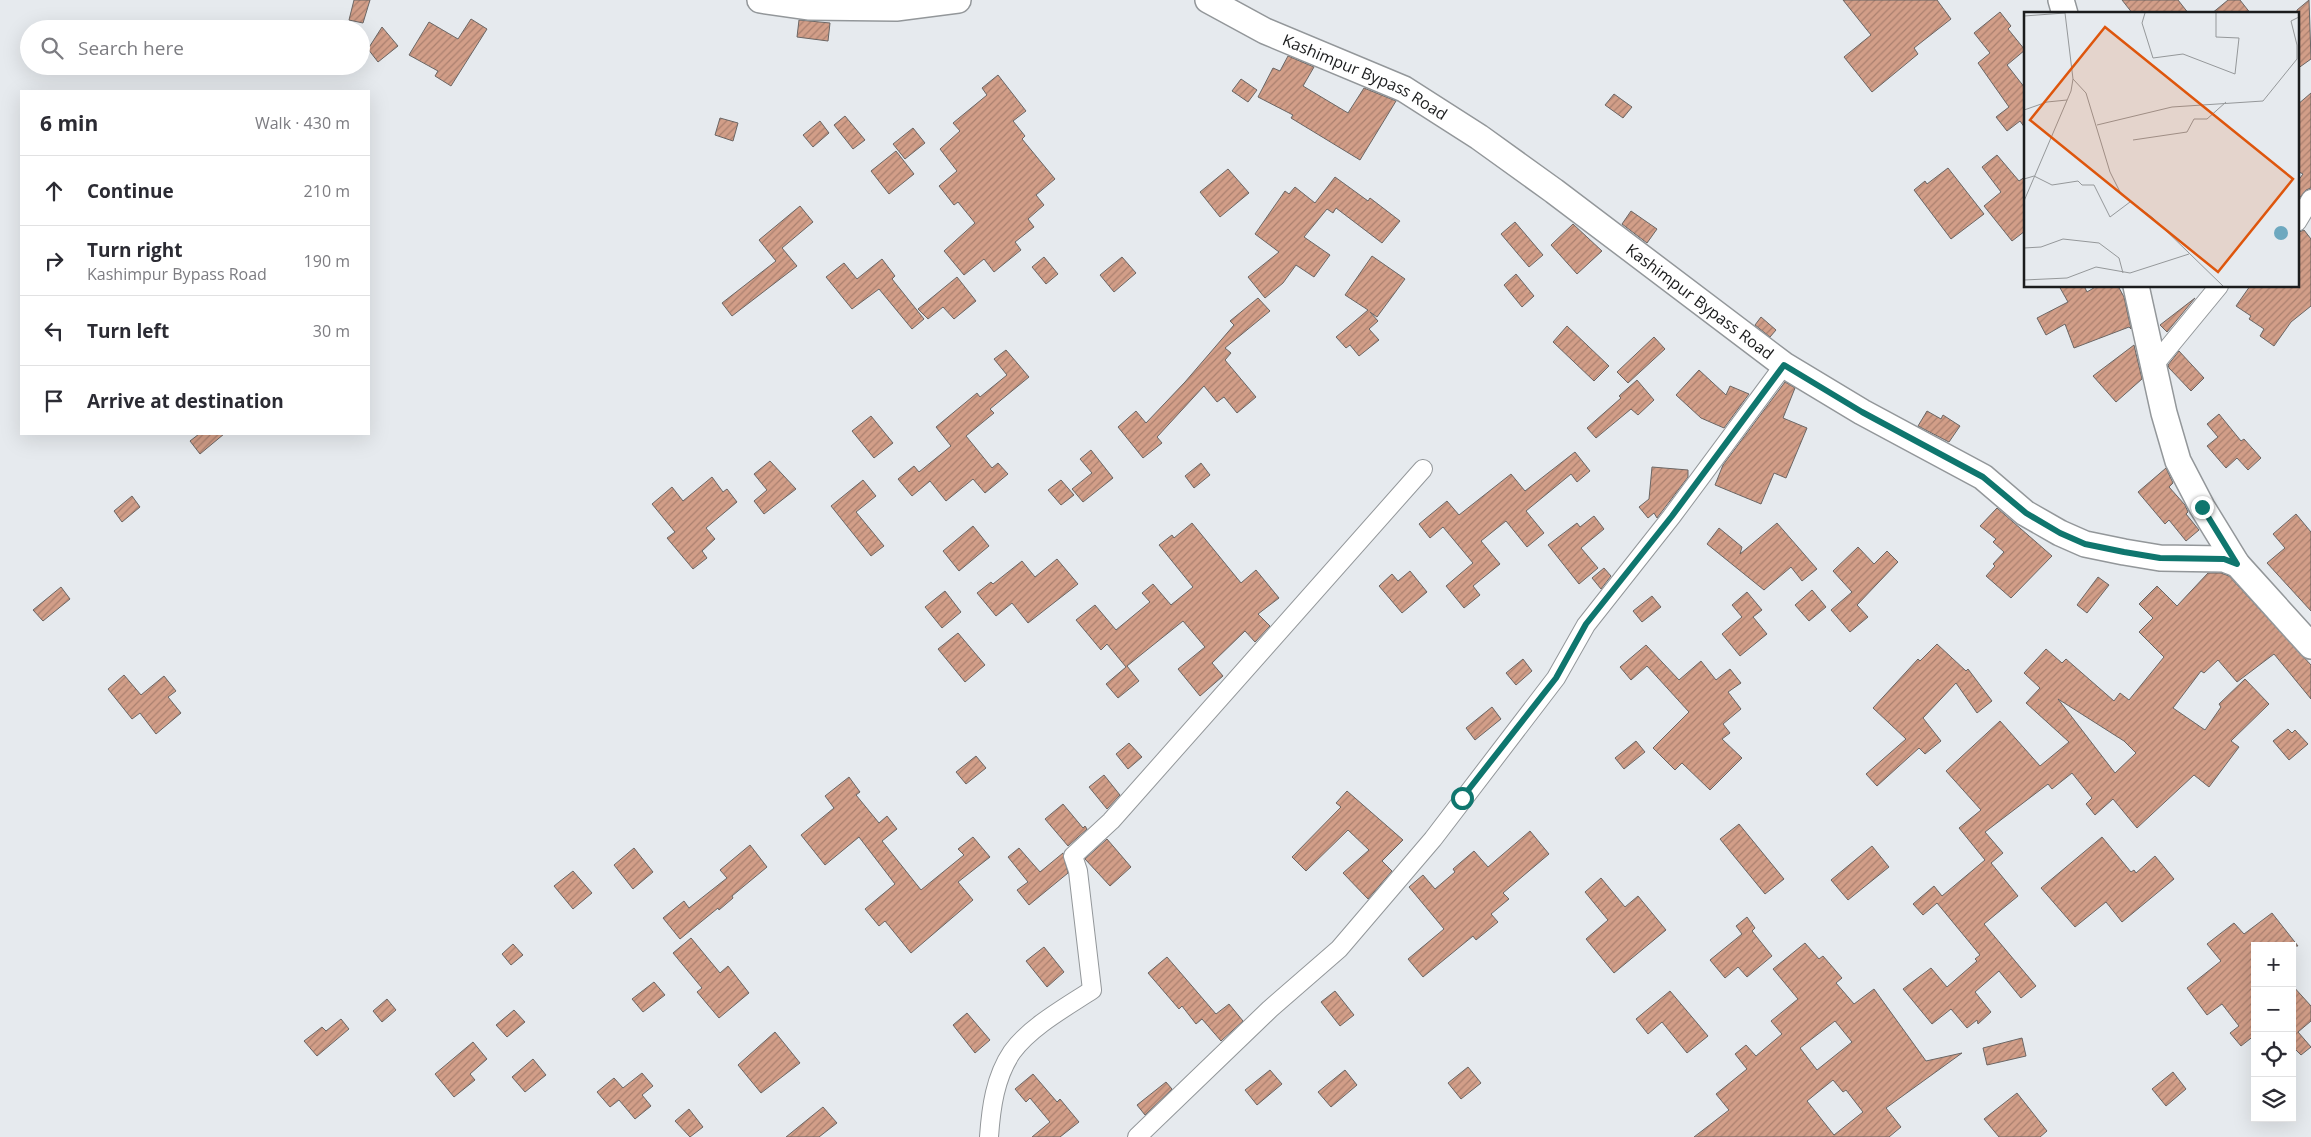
<!DOCTYPE html>
<html lang="en">
<head>
<meta charset="utf-8">
<style>
	body { margin:0; font-family:"Open Sans",sans-serif; background:#f2f2f3; color:#2b2b33 }
	.controls { position:absolute; right:15px; bottom:15px; display:grid; overflow:hidden; border-radius:0px; box-shadow:0 5px 20px #0002 }
	.controls button { width:45px; height:45px; display:grid; place-items:center; padding:0; border:0; border-bottom:1px solid #e1e1e2; background:#fff; color:#2b2b33; font:25px sans-serif }
	.stop { position:absolute; width:15px; height:15px; margin:-11px; border:4px solid #0f766e; border-radius:50%; background:#fff }
	.stop.end { background:#0f766e; border-color:#fff; box-shadow:0 1px 5px #0008 }
	.list { margin:0; padding:0; list-style:none }
	h2 { display:flex; justify-content:space-between; align-items:center; height:65px; margin:0; padding:0 20px; font-size:21px }
	h2 small { font-size:16px; font-weight:400; color:#7c7c81 }
	.list li { display:grid; grid-template-columns:32px 1fr auto; gap:15px; align-items:center; box-sizing:border-box; height:70px; padding:0 20px; border-top:1px solid #e1e1e2 }
	.list b { display:block; font-size:19px; white-space:nowrap }
	.list p { margin:0; font-size:16px; white-space:nowrap; color:#7c7c81 }
	.list em { font-size:16px; font-style:normal; color:#7c7c81 }
	.icon { flex:none; width:28px; height:28px; fill:none; stroke:currentColor; stroke-width:2; stroke-linecap:round; stroke-linejoin:round }
	.map { position:relative; flex:none; width:2311px; height:1137px; overflow:hidden }
	.search { position:absolute; background:#fff; box-shadow:0 5px 20px #0002; left:20px; top:20px; width:350px; height:55px; display:flex; align-items:center; gap:12px; box-sizing:border-box; padding:0 18px; border-radius:28px; color:#7c7c81; font-size:19px }
	.panel { position:absolute; background:#fff; box-shadow:0 5px 20px #0002; left:20px; top:90px; width:350px; height:345px; border-radius:0px }
	.map>svg:first-child { display:block }
</style>
</head>
<body>
<div class="map">
<svg width="2311" height="1137" viewBox="0 0 2311 1137">
	<defs>
		<pattern id="building-hatch" width="6" height="6" patternUnits="userSpaceOnUse" patternTransform="scale(1.25)"><rect width="6" height="6" fill="#d29e88"/><path d="M-1 1l2-2M0 6l6-6M5 7l2-2" fill="none" stroke="#aa806f"/></pattern>
	</defs>
	<rect width="100%" height="100%" fill="#e6eaee"/>
	<!-- building -->
	<path fill="url(#building-hatch)" stroke="#6b6664" fill-rule="evenodd" d="M354,0H370L363,23L349,20Z
		M1843,0H1937L1951,19L1914,48L1918,54L1872,92L1844,57L1871,35Z
		M2122,0H2178L2189,14H2133Z
		M2228,0H2240L2251,14H2211Z
		M2309,0L2311,59L2297,69V10Z
		M2000,12L2011,26L2008,29L2025,50L2007,65L2025,88V128L2020,121L2007,131L1996,117L2009,107L1978,63L1990,53L1974,33Z
		M471,19L487,29L451,86L435,76L438,71L409,55L429,22L458,39Z
		M799,20L830,23L828,41L797,37Z
		M382,27L398,46L378,62L368,49Z
		M1288,56L1314,67L1303,86L1348,113L1364,88L1396,101L1360,160L1291,118L1293,115L1258,97L1273,68L1280,71Z
		M998,75L1026,111L1013,121L1025,136L1022,139L1055,179L1036,195L1044,205L1028,219L1034,227L1015,242L1021,250L994,272L984,259L964,275L944,251L975,223L958,202L954,205L939,186L957,171L940,149L960,131L953,123L987,95L982,88Z
		M1241,79L1257,90L1248,102L1232,91Z
		M2311,93V188L2306,190L2297,201V182L2303,174L2297,171V105Z
		M1614,94L1632,107L1623,118L1605,105Z
		M845,116L865,140L853,149L834,125Z
		M720,118L738,123L733,141L715,135Z
		M820,121L829,133L813,147L803,135Z
		M913,128L925,143L905,159L893,144Z
		M896,151L914,174L889,194L871,171Z
		M1997,155L2019,181L2025,177V231L2012,241L1984,206L2001,192L1982,167Z
		M1948,168L1984,214L1951,239L1914,190L1925,181L1927,184Z
		M1228,169L1249,193L1220,217L1200,192Z
		M1335,177L1368,201L1370,198L1400,221L1382,243L1336,208L1333,213L1327,209L1304,237L1330,255L1314,277L1296,265L1283,283L1265,298L1248,277L1279,252L1255,234L1285,191L1289,194L1295,187L1315,203Z
		M800,206L813,222L782,248L797,266L732,316L722,303L776,261L759,240Z
		M1631,211L1657,229L1647,243L1622,224Z
		M1515,222L1543,255L1529,267L1501,234Z
		M1573,224L1602,251L1577,274L1551,245Z
		M2304,230L2311,239V306L2291,322L2274,346L2260,336L2264,329L2249,319L2251,316L2236,306L2250,286H2297V233Z
		M1372,256L1405,279L1377,317L1370,312L1378,321L1369,329L1379,340L1359,356L1350,345L1346,348L1336,337L1368,310L1345,295Z
		M1044,257L1058,274L1046,284L1032,267Z
		M1122,257L1136,273L1114,292L1100,275Z
		M882,259L895,276L892,279L924,319L912,329L879,289L852,309L826,277L844,263L857,279Z
		M1516,274L1534,296L1522,307L1504,285Z
		M957,277L976,301L954,319L943,307L928,319L918,309Z
		M2059,286H2084L2087,292L2097,286H2118L2124,297L2131,329L2129,327L2074,348L2065,324L2046,335L2037,318L2068,302Z
		M1258,298L1270,311L1225,348L1231,353L1225,360L1256,397L1237,413L1224,397L1217,402L1204,386L1157,437L1162,443L1143,458L1118,427L1136,411L1146,423L1185,382L1234,325L1230,321Z
		M2195,298L2167,332L2160,325Z
		M1761,317L1776,330L1770,337L1755,325Z
		M1567,326L1609,366L1594,381L1553,342Z
		M1654,337L1665,349L1628,383L1617,372Z
		M2134,345L2142,379L2116,402L2093,376Z
		M1006,350L1029,377L990,409L994,413L966,436L992,468L998,463L1008,474L985,493L973,479L946,501L930,481L912,496L898,479L914,466L919,472L951,446L936,427L977,393L980,397L1007,375L994,359Z
		M2179,351L2204,378L2191,391L2169,368L2168,365Z
		M1699,370L1726,395L1730,386L1749,394L1724,428L1701,418L1676,395Z
		M1637,380L1654,400L1638,415L1631,409L1596,438L1587,428L1621,398L1619,396Z
		M1785,382L1795,388L1783,418L1807,428L1786,478L1774,473L1761,504L1715,485L1723,465Z
		M1927,411L1941,419L1943,415L1960,426L1949,442L1918,426Z
		M2219,414L2241,441L2244,439L2261,458L2248,470L2237,458L2226,468L2207,446L2218,437L2207,424Z
		M871,416L893,443L874,458L852,431Z
		M199,434H224L200,454L190,441Z
		M1091,450L1113,478L1083,502L1072,489L1092,473L1080,459Z
		M1575,452L1590,471L1577,482L1571,474L1526,511L1544,533L1527,547L1506,521L1481,541L1500,564L1473,586L1480,595L1464,608L1446,586L1473,563L1443,527L1430,538L1419,524L1447,501L1459,515L1511,474L1525,491Z
		M770,461L796,489L764,514L754,501L767,490L754,474Z
		M1201,463L1210,475L1194,488L1185,476Z
		M1652,467L1688,470V477L1657,518L1654,513L1648,518L1639,507L1649,499Z
		M2166,468L2173,483L2169,487L2185,505L2188,512L2186,514L2199,530L2186,541L2169,520L2165,524L2138,492Z
		M712,477L723,492L727,489L737,502L706,528L715,539L702,551L707,558L693,569L667,538L675,532L652,504L672,487L683,501Z
		M863,480L876,496L856,512L884,546L871,556L831,506Z
		M1061,480L1074,495L1061,505L1048,490Z
		M132,496L140,507L122,522L114,511Z
		M1997,508L2052,556L2011,598L1986,576L1995,566L1993,564L2004,552L1993,542L1996,539L1980,526Z
		M2296,514L2311,532V611L2267,563L2285,548L2273,534Z
		M1594,516L1604,529L1581,548L1598,568L1579,584L1548,545L1577,523L1580,527Z
		M1192,523L1241,583L1256,570L1279,598L1258,614L1270,626L1255,642L1245,631L1212,663L1223,676L1200,696L1178,669L1205,647L1183,621L1127,666L1139,681L1118,698L1106,684L1126,667L1107,644L1101,650L1076,620L1095,605L1116,630L1150,602L1142,593L1153,584L1171,605L1193,587L1159,545L1172,535L1174,538Z
		M1777,523L1817,569L1802,581L1791,567L1764,590L1707,544L1719,528L1742,547L1740,554Z
		M973,526L989,546L959,571L943,551Z
		M1858,547L1874,564L1887,551L1898,562L1857,605L1868,617L1850,632L1831,610L1852,592L1833,571Z
		M1057,559L1078,584L1028,623L1012,603L996,616L977,593L991,582L993,584L1022,561L1035,577Z
		M1604,568L1611,576L1601,589L1592,578Z
		M1410,571L1427,592L1402,613L1379,586L1392,574L1398,581Z
		M2208,573H2221L2229,576L2311,665V699L2274,654L2237,682L2218,660L2204,673L2201,671L2173,708L2205,730L2221,707L2219,704L2245,679L2269,704L2231,741L2239,747L2209,787L2194,775L2137,828L2113,799L2095,815L2086,804L2092,798L2072,773L2052,789L2048,784L1985,832L2003,853L1991,863L2018,896L1984,924L2036,986L2021,998L1999,971L1975,992L1991,1012L1978,1024L1977,1020L1967,1028L1951,1009L1932,1024L1903,989L1931,968L1947,987L1977,961L1975,959L1980,955L1937,903L1923,915L1913,904L1934,886L1942,896L1985,860L1959,828L1981,810L1946,771L2000,721L2040,766L2069,742L2026,703L2040,688L2024,673L2046,649L2062,663L2066,659L2114,701L2120,693L2129,700L2164,657L2139,632L2153,618L2139,604L2157,586L2177,606ZM2058,699L2124,741L2136,753L2115,773Z
		M2098,577L2109,585L2087,613L2077,605Z
		M61,587L70,599L43,621L33,610Z
		M1812,590L1826,607L1809,621L1795,605Z
		M945,591L961,612L942,628L925,607Z
		M1747,592L1762,610L1753,617L1767,634L1740,656L1722,634L1742,617L1732,605Z
		M1652,596L1661,607L1642,622L1633,611Z
		M958,633L985,665L965,682L938,649Z
		M1937,644L1966,671L1968,669L1992,701L1977,713L1956,683L1923,718L1941,741L1925,754L1919,748L1877,786L1866,774L1906,739L1873,708L1918,659L1920,661Z
		M1646,645L1679,680L1701,661L1716,680L1730,669L1741,683L1728,692L1741,709L1723,724L1730,733L1722,739L1742,758L1710,790L1682,763L1675,770L1653,748L1689,712L1647,666L1631,680L1620,667Z
		M1523,659L1532,671L1516,685L1506,673Z
		M124,675L141,695L164,676L176,691L168,697L181,713L156,734L140,713L132,719L108,689Z
		M1492,707L1501,719L1475,740L1466,728Z
		M2288,729L2292,733L2295,730L2308,744L2289,760L2273,741Z
		M1636,741L1645,752L1624,769L1615,758Z
		M1129,743L1142,757L1128,769L1116,754Z
		M976,756L986,768L966,784L956,772Z
		M1104,775L1120,795L1107,809L1089,787Z
		M849,777L860,792L856,795L879,823L887,816L897,829L882,841L921,890L964,855L958,849L973,837L990,857L958,882L973,900L911,953L885,921L879,926L865,909L895,884L859,837L825,865L801,835L834,808L825,796Z
		M1347,791L1403,840L1382,861L1392,871L1368,899L1343,873L1369,850L1348,830L1306,871L1292,857L1341,807L1336,803Z
		M1063,804L1083,828L1085,826L1087,829L1068,846L1045,819Z
		M1739,824L1784,879L1765,894L1720,839Z
		M1530,831L1549,854L1503,893L1509,899L1491,914L1498,922L1476,940L1473,936L1423,977L1408,959L1444,929L1409,887L1423,875L1435,889L1455,872L1453,869L1474,851L1488,867Z
		M2102,837L2131,872L2134,870L2136,873L2155,856L2174,879L2122,922L2106,902L2075,927L2041,888Z
		M1107,839L1131,867L1110,886L1085,859Z
		M750,845L767,867L732,896L733,898L719,910L718,908L680,939L663,918L684,901L689,908L727,878L720,870Z
		M1872,846L1889,867L1848,900L1831,880Z
		M634,848L653,872L633,889L614,865Z
		M1019,848L1040,872L1063,853L1068,873L1029,905L1017,890L1028,882L1008,857Z
		M573,871L592,893L573,909L554,886Z
		M1601,878L1625,907L1638,896L1666,930L1614,973L1586,939L1608,920L1585,892Z
		M2272,913L2298,946H2255V1035L2241,1046L2230,1033L2239,1026L2222,1004L2207,1015L2187,988L2221,961L2207,944L2234,923L2244,934Z
		M1747,917L1755,928L1752,931L1772,956L1747,977L1738,967L1725,978L1710,960L1742,934L1736,926Z
		M691,938L720,973L728,966L749,993L719,1018L697,992L702,988L673,953Z
		M1805,943L1819,959L1823,956L1842,978L1836,983L1854,1004L1874,989L1926,1061L1962,1053L1886,1108L1901,1127L1889,1137H1694L1729,1110L1716,1094L1747,1069L1735,1054L1746,1045L1756,1056L1782,1034L1771,1021L1798,999L1773,969ZM1835,1021L1852,1042L1817,1070L1800,1048ZM1833,1080L1843,1092L1846,1090L1863,1112L1834,1135L1807,1101Z
		M513,944L523,955L511,965L502,954Z
		M1044,947L1064,972L1047,987L1026,961Z
		M1167,957L1216,1014L1229,1004L1243,1021L1221,1041L1202,1019L1196,1024L1182,1006L1179,1009L1148,973Z
		M654,982L665,995L643,1012L632,999Z
		M2292,985L2311,1006V1021L2298,1032L2311,1047L2301,1055L2292,1046Z
		M1335,991L1354,1015L1340,1026L1321,1002Z
		M1670,991L1708,1036L1687,1053L1662,1022L1648,1034L1636,1019Z
		M387,999L396,1010L382,1022L373,1011Z
		M514,1010L525,1022L507,1037L496,1025Z
		M967,1013L990,1040L975,1053L953,1025Z
		M341,1019L349,1029L317,1056L304,1041L322,1027L326,1031Z
		M775,1032L800,1063L761,1093L738,1065Z
		M2022,1038L2026,1056L1987,1065L1983,1048Z
		M473,1042L487,1059L470,1074L475,1080L454,1097L435,1074Z
		M533,1059L546,1075L525,1092L512,1077Z
		M1468,1067L1481,1083L1461,1099L1448,1083Z
		M1270,1070L1282,1084L1257,1105L1245,1090Z
		M1345,1070L1357,1085L1331,1107L1318,1092Z
		M2173,1072L2186,1089L2166,1106L2152,1089Z
		M642,1073L653,1086L642,1095L651,1106L635,1119L619,1100L610,1107L597,1092L614,1078L623,1088Z
		M1033,1074L1057,1102L1060,1099L1079,1122L1060,1137H1032L1050,1122L1030,1098L1026,1102L1015,1089Z
		M1166,1082L1172,1089L1145,1115L1137,1105Z
		M2017,1093L2047,1131L2040,1137H1999L1984,1119Z
		M823,1107L837,1123L819,1137H786Z
		M689,1109L703,1127L690,1137L675,1121Z"/>
	<g fill="none" stroke-linecap="round" stroke-linejoin="round">
		<defs>
			<path id="street" d="M2297,222L2311,199
				M2154,365L2219,286
				M989,1137C991,1108 995,1077 1012,1052C1030,1027 1066,1007 1092,990L1078,871L1073,856L1111,821L1423,469
				M1137,1137L1270,1009L1339,949L1433,839L1556,678L1586,625L1672,516L1784,365"/>
			<g id="secondary">
				<path d="M760,0L808,7L896,8L958,0"/>
				<path id="s1" d="M1208,0L1265,31L1404,89L1479,137L1554,191L1784,365L1862,412L1983,477L2025,513L2060,533L2085,544L2124,552L2160,558L2224,559L2237,564"/>
				<path d="M2061,0L2065,14"/>
				<path d="M2136,286L2164,413L2178,461L2202,507L2237,564L2311,646"/>
			</g>
		</defs>
		<!-- street casing -->
		<use href="#street" stroke="#93979a" stroke-width="20"/>
		<!-- secondary casing -->
		<use href="#secondary" stroke="#93979a" stroke-width="28"/>
		<!-- street -->
		<use href="#street" stroke="#fff" stroke-width="18"/>
		<!-- secondary -->
		<use href="#secondary" stroke="#fff" stroke-width="25"/>
	</g>
	<g fill="none" stroke-linecap="round" stroke-linejoin="round">
		<!-- route -->
		<path stroke="#0f766e" stroke-width="6" d="M1462,798L1556,678L1586,624L1672,516L1784,365L1862,412L1983,477L2026,513L2060,533L2085,544L2124,552L2160,558L2224,559L2237,564L2202,507"/>
	</g>
	<g text-anchor="middle" stroke-width="4.5" stroke-linejoin="round" paint-order="stroke">
		<!-- street labels -->
		<g font-size="16" fill="#1b1c1d" stroke="#f3f7fb">
			<text dy="6" stroke="none"><textPath href="#s1" startOffset="175">Kashimpur Bypass Road</textPath></text>
			<text dy="6" stroke="none"><textPath href="#s1" startOffset="580">Kashimpur Bypass Road</textPath></text>
		</g>
	</g>
	<!-- overview -->
	<g transform="translate(2024 12)">
		<rect width="275" height="275" fill="#e6eaee"/>
		<path d="M250 221a7 7 0 1 1 14 0a7 7 0 1 1-14 0Z" fill="#6da8bf"/>
		<path fill="none" stroke="#95989a" stroke-width="1" d="M41,1L49,67L62,81L86,160L97,182L129,206L199,274M121,1L118,11L129,46L159,42L211,62L215,26L192,25V1M0,4L41,1M0,98L23,90L43,88M73,113L148,95L239,89L273,47V33L267,9L275,5M109,128L163,120L170,107H183L202,90M0,167L10,164L28,173L54,169L58,173H70L86,205L106,190M0,189L47,79L49,67M0,236L17,235L39,227L75,231L95,246L99,261M0,268L43,266L72,255L106,261L165,242"/>
		<path fill="#de560d" fill-opacity="0.15" stroke="#de560d" stroke-width="2.5" d="M81,15L269,167L194,260L6,108Z"/>
		<rect width="275" height="275" fill="none" stroke="#1b1c1d" stroke-width="2.5"/>
	</g>
</svg>
<div class="controls">
<button>+</button>
<button>−</button>
<button><svg class="icon" aria-label="locate" viewBox="0 0 24 24"><circle cx="12" cy="12" r="6"/><path d="M12 2v4M12 18v4M2 12h4M18 12h4"/></svg></button>
<button><svg class="icon" aria-label="layers" viewBox="0 0 24 24"><path d="M12 4l9 5-9 5-9-5zM3 14l9 5 9-5"/></svg></button>
</div>
<div class="stop" style="left:1462px;top:798px"></div>
<div class="stop end" style="left:2202px;top:507px"></div>
<div class="search"><svg class="icon" aria-label="search" viewBox="0 0 24 24"><circle cx="10" cy="10" r="6"/><path d="M15 15l6 6"/></svg>Search here</div>
<section class="panel">
<h2>6 min<small>Walk · 430 m</small></h2>
<ul class="list">
<li><svg class="icon" aria-label="ahead" viewBox="0 0 24 24"><path d="M12 20V5M6 11l6-6 6 6"/></svg><div><b>Continue</b></div><em>210 m</em></li>
<li><svg class="icon" aria-label="right" viewBox="0 0 24 24"><path d="M7 20v-9h11M14 6l5 5-5 5"/></svg><div><b>Turn right</b><p>Kashimpur Bypass Road</p></div><em>190 m</em></li>
<li><svg class="icon" aria-label="left" viewBox="0 0 24 24"><path d="M17 20v-9H6M10 6l-5 5 5 5"/></svg><div><b>Turn left</b></div><em>30 m</em></li>
<li><svg class="icon" aria-label="arrive" viewBox="0 0 24 24"><path d="M6 21V4h12l-3 4 3 4H6"/></svg><div><b>Arrive at destination</b></div></li>
</ul>
</section>
</div>
</body>
</html>
